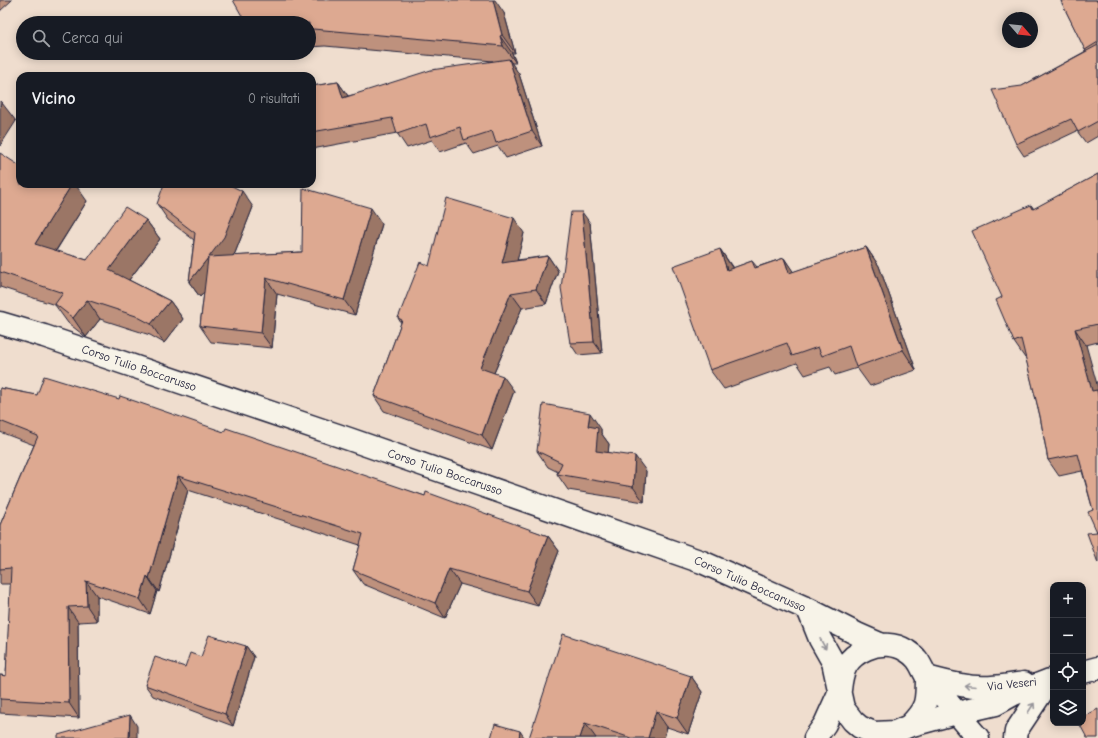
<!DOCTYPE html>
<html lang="it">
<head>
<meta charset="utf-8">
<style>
	body { margin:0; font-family:"Comic Neue",sans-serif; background:#242831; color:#f1f3f6 }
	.controls { position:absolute; right:12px; bottom:12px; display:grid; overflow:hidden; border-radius:8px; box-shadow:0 2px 10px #0003 }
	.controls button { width:36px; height:36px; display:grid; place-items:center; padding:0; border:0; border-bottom:1px solid #363941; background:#171b24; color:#f1f3f6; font:20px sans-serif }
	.compass { position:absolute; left:1002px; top:12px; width:36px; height:36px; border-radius:50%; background:#171b24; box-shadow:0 2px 10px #0003; rotate:118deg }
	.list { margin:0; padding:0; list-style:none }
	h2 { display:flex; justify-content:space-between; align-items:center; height:52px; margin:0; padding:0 16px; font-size:17px }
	h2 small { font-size:13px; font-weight:400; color:#9ea1a6 }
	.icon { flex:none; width:22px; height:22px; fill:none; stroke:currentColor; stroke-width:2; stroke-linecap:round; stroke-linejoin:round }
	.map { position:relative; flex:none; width:1098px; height:738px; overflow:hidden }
	.search { position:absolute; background:#171b24; box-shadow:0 2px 10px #0003; left:16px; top:16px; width:300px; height:44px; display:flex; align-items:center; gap:10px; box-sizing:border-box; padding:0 14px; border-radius:22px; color:#9ea1a6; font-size:15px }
	.panel { position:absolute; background:#171b24; box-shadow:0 2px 10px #0003; left:16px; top:72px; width:300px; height:116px; border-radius:12px }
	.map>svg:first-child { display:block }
</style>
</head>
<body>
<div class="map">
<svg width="1098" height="738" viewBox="0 0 1098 738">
	<rect width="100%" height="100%" fill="#efddce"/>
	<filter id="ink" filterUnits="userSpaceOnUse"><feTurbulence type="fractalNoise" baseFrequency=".025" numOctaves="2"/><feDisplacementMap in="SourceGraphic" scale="8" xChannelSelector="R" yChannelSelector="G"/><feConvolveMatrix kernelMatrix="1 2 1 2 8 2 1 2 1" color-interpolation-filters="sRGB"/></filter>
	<g filter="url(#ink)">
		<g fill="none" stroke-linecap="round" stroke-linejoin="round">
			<defs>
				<path id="street" d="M815,738L825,724L839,693"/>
				<path id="secondary" d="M0,323L44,336L349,439L702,562L808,609L857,634L882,645
					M808,609L820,639L833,662L843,708L853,721L860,727L874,733L895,732L909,726L957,713L996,704L1014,694L1050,680
					M1083,672L1098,668
					M927,677C938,680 949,683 961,685C982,690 1003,686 1024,683
					M840,690C842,670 846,658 866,649C879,643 895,643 907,651C920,659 920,666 927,677C932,684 938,690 943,696C954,710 966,724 978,738
					M909,726C927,708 927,702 927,677
					M1015,738L1016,731L1050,680"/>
			</defs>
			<!-- street casing -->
			<use href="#street" stroke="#22223b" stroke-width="25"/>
			<!-- secondary casing -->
			<use href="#secondary" stroke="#22223b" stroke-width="25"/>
			<!-- street -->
			<use href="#street" stroke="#f7f3e8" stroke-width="22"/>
			<!-- secondary -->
			<use href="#secondary" stroke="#f7f3e8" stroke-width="22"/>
		</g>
		<!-- wall -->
		<path fill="#be917d" stroke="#22223b" d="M0,0H12L0,11Z
			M1063,0H1098V136L1086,143L1077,131L1024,156L1016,144L1022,86L1086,51L1061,1Z
			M504,13L515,53H512L516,63H511L519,74L542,146L506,158L498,146L474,154L466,143L440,152L432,140L407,148L397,133L312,149V86L338,82L348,96L493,61L325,46L309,47V23Z
			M0,153L20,184L87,201L56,251L87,260L146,220L160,239L129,280L170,301L183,319L164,343L150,335L100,319L86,337L68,323L55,305L0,287Z
			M1098,174V342L1086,345L1097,532L1093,510L1082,471L1059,476L1048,460L1040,416L1026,358H1025L1014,342L1002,297L1031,205L1034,209Z
			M157,204L253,207L235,253L233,256L302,252L382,224L355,315L277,294L272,348L211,342L200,326L204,293L200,297L189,282L194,240L168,220Z
			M590,223L602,353L578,355L570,343Z
			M524,233L517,260L548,256L558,271L546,304L522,308L494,373L514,391L492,450L384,411L374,396L401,323L398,318L429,266Z
			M866,247L879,266L916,370L870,386L857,368L835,375L830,367L805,375L797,363L724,389L710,370L720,249L733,268L752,261L757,267L784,258L793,272Z
			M0,388L224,432L425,496L548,536L559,551L538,606L460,584L445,618L363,584L353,570L360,545L188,490L159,592L157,591L150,614L97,596V621L78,622L79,718L0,713V675L6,676L11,584H0V525L34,445L0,432Z
			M601,429V433L609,444L608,452L646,471L644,502L568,490L557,474L558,472L548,467L537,451Z
			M246,646L254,657L233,726L153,696L145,685L185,667Z
			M691,676L702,692L688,734L667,727L664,738H529Z"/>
		<!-- shaded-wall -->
		<path fill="#9b7666" stroke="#22223b" d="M493,0H495L504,13L515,53L502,35Z
			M500,36L512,53L516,63L503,46Z
			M509,59L519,74L542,146L532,131Z
			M338,82L348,96L343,98Z
			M2,103L16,121L0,146V106Z
			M72,184H75L87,201L48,263L35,244Z
			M242,191L253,207L235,253L220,273L209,257Z
			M371,208L382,224L355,315L344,300Z
			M582,212L590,223L602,353L594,342Z
			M514,218L524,233L513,277L502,263Z
			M146,220L160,239L122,289L109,270Z
			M866,247L879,266L916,370L903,350Z
			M720,249L733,269L727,270Z
			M548,256L558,271L546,304L536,289Z
			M208,258L219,274L200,297L189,282Z
			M784,258L797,277L789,273Z
			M266,278L277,294L272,348L261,333Z
			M511,293L522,308L490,382L480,368Z
			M87,300L100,319L86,337L73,318Z
			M170,301L183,319L164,343L151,324Z
			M1075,329L1086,345L1098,388V399L1092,391Z
			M503,376L514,391L492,450L482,435Z
			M590,413L601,429V433L609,444L607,466L596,451L588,426Z
			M635,456L646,471L644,502L633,487Z
			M178,476L188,490L159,592L149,578Z
			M548,536L559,551L538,606L527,591Z
			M449,569L460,584L445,618L435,603Z
			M147,576L157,591L150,614L140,599Z
			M86,581L97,596V621L87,606Z
			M68,607L78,622L79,718L69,703Z
			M246,646L254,657L233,726L225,714Z
			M691,676L702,692L688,734L677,718Z
			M656,711L667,727L664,738H648Z
			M130,715L137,726V738H129Z
			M585,723L596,738H580Z
			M520,731L524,737L523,738H519Z"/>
		<!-- building -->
		<path fill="#dda991" stroke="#22223b" d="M233,0H493L502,35L500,36L503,46L313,29H309V23H246Z
			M1063,0H1096L1098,3V42L1085,50L1061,1Z
			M1098,45V121L1078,132L1071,119L1016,144L992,90L1022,86Z
			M509,59L532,131L496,143L492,131L464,140L460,127L430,137L426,124L397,134L392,118L312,132V86L338,82L343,98L431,70Z
			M0,101L2,103L0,106Z
			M0,153L20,166V184H72L35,244L87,260L125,207L146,220L109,270L170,301L151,324L136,316L87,300L73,318L55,304L63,293L0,272Z
			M1098,174V324L1075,329L1092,391L1097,390L1098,397V563L1087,533L1097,532L1088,512L1093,510L1078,454L1048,460L1040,416L1021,339L1014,342L996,300L1002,297L972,231L1031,205L1033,209Z
			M164,184H228L242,191L224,237L209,257L302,252L303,188L371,208L344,300L266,278L261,333L200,326L208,258L189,282L195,233L157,204Z
			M446,198L514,218L502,263L548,256L536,289L511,293L480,368L503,376L482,435L374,396L402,320L398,318L420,262L429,266Z
			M571,212H582L594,342L570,343L561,288Z
			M866,247L903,350L856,367L849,346L822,356L818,347L792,356L787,343L710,370L673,266L720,249L727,270L752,261L755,268L784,258L789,273Z
			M44,376L119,399L120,396L224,432L226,428L425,496L426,492L548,536L527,591L449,569L435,603L353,570L363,534L178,476L149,578L147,576L140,599L86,581L87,606L68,607L69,703L0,699V675L6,676L11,568L0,569V525L38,436L0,421V388L37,395Z
			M543,404L590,413L588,426L598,428L596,451L635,456L633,487L557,474L562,463L537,451Z
			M563,634L691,676L677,718L656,711L648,738H631L585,723L580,738H529Z
			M209,635L246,646L225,714L145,685L155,657L185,667L190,653L201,657Z
			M1098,709V738H1087L1079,723H1083V717Z
			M130,715L129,738H58V735Z
			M495,724L520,731L519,738H491Z"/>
		<!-- one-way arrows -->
		<defs><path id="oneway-shaft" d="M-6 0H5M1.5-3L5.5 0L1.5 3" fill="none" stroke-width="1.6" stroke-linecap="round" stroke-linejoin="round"/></defs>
		<g stroke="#97959a">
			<use href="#oneway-shaft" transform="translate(823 644) rotate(61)"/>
			<use href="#oneway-shaft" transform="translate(970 686) rotate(-175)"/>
			<use href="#oneway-shaft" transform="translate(1031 708) rotate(-57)"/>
		</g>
	</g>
	<g text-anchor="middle" stroke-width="3.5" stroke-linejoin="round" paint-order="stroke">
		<!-- street labels -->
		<g font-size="12" fill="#22223b" stroke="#f7f3e8">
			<text transform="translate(139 368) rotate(19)" y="4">Corso Tulio Boccarusso</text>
			<text transform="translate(445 472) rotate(19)" y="4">Corso Tulio Boccarusso</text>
			<text transform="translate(750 584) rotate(24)" y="4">Corso Tulio Boccarusso</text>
			<text transform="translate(1012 684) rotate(-6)" y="4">Via Veseri</text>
		</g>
	</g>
</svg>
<div class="controls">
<button>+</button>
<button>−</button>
<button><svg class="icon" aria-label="locate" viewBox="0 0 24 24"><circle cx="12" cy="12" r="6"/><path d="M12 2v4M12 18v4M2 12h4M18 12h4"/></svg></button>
<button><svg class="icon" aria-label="layers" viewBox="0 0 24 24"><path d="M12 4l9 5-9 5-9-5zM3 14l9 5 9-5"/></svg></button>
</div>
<svg class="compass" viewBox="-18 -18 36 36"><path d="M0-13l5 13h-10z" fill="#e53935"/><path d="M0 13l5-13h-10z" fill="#9ea1a6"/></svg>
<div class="search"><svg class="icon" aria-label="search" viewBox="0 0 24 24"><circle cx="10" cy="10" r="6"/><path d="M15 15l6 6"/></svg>Cerca qui</div>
<section class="panel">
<h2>Vicino<small>0 risultati</small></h2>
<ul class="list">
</ul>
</section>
</div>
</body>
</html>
